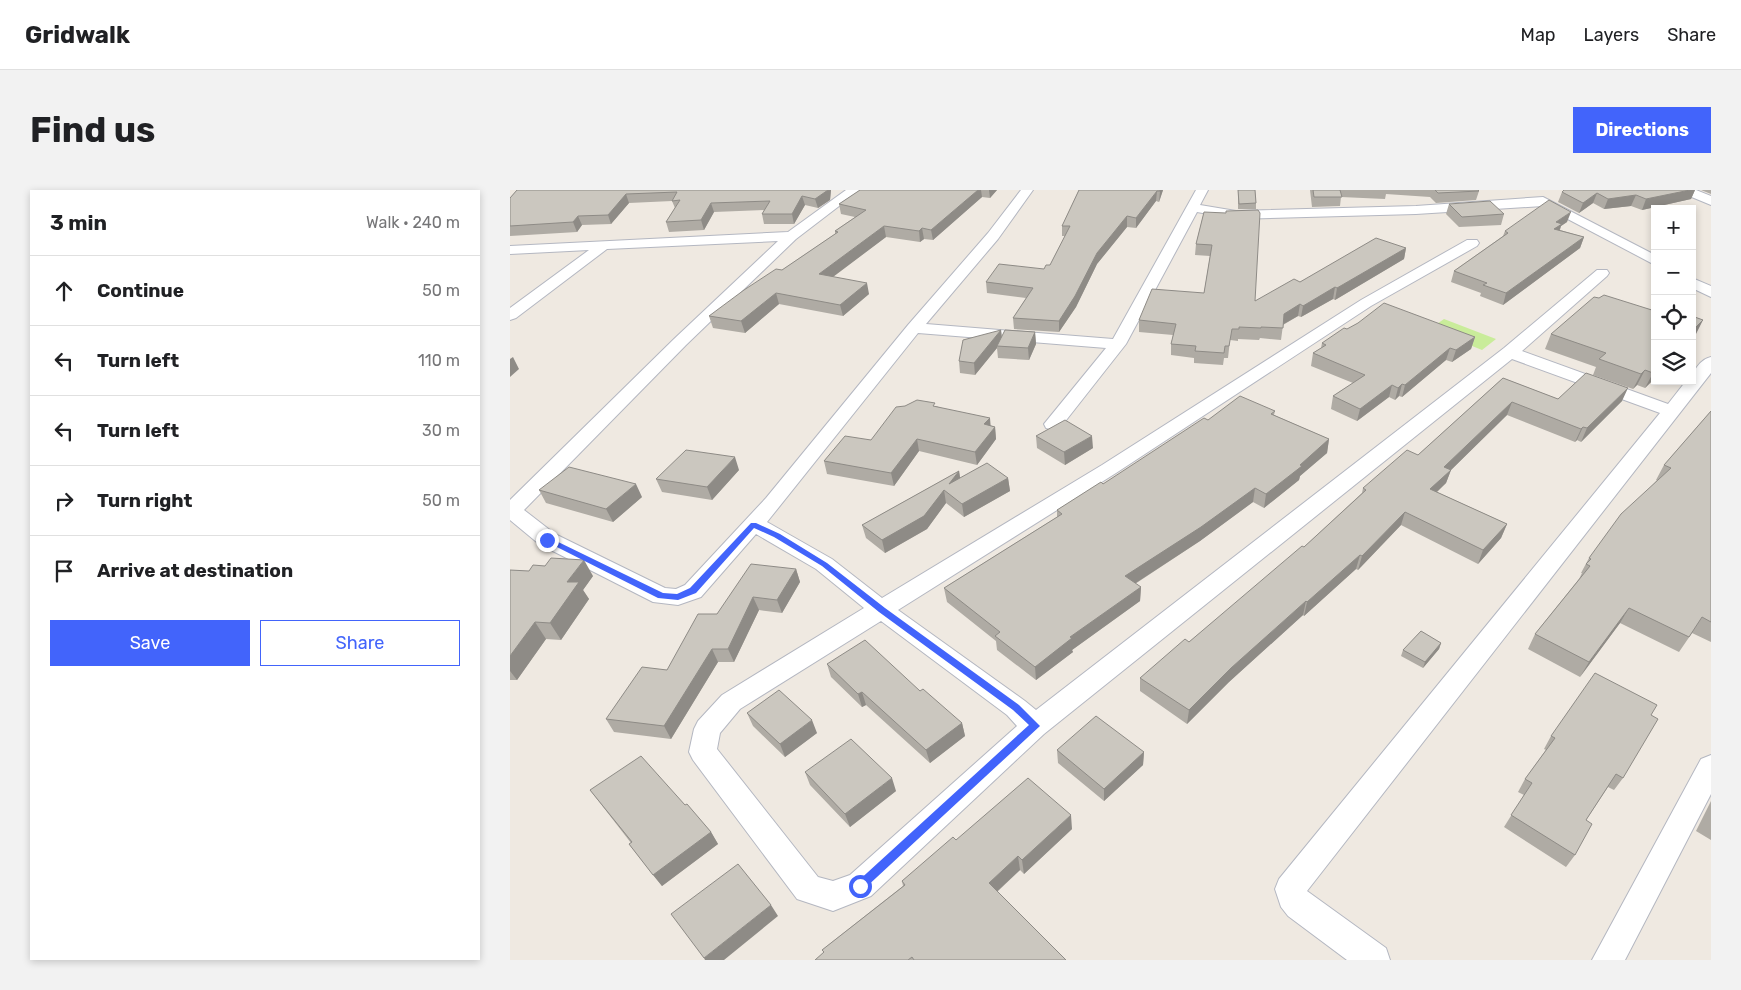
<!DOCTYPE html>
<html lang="en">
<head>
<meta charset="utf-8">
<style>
	body { margin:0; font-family:Rubik,sans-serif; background:#f2f2f2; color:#202124 }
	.controls { position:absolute; right:15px; top:15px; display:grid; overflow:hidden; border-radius:0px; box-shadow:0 2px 8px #0003 }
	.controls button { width:45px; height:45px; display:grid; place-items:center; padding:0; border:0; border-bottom:1px solid #e0e0e0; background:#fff; color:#202124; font:25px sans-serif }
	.stop { position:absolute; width:15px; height:15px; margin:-11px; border:4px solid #4264fb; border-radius:50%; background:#fff }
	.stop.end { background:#4264fb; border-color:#fff; box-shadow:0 1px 5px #0008 }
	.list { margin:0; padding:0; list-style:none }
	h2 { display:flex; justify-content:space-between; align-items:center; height:65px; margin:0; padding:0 20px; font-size:21px }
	h2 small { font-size:16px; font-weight:400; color:#757577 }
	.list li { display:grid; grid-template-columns:32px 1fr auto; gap:15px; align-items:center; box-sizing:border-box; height:70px; padding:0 20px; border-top:1px solid #e0e0e0 }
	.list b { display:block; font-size:19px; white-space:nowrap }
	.list em { font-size:16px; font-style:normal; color:#757577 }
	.actions { display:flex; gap:10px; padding:15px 20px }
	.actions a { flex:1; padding:11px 0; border:1px solid #4264fb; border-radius:0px; text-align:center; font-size:18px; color:#4264fb }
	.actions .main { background:#4264fb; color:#fff }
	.icon { flex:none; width:28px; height:28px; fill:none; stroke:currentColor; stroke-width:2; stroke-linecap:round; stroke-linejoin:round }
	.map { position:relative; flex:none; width:1201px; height:770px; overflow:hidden; border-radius:0px }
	header { display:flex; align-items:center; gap:30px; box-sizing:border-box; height:70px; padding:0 25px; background:#fff; border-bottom:1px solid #e0e0e0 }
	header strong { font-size:24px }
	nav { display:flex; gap:28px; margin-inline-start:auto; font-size:18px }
	.intro { display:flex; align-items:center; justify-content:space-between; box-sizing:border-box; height:120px; padding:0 30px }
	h1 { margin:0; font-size:35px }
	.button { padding:12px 22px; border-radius:0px; background:#4264fb; color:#fff; font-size:18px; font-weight:700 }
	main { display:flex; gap:30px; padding:0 30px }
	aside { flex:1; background:#fff; border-radius:0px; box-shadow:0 2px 8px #0003 }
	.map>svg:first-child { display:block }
</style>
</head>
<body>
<header>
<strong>Gridwalk</strong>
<nav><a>Map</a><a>Layers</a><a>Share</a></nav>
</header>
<div class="intro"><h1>Find us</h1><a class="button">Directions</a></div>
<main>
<aside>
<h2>3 min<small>Walk · 240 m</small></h2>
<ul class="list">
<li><svg class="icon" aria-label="ahead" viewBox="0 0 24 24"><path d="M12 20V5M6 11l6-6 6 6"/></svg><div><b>Continue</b></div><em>50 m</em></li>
<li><svg class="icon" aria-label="left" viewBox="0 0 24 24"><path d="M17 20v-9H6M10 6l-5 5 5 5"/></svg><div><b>Turn left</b></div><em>110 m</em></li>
<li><svg class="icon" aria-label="left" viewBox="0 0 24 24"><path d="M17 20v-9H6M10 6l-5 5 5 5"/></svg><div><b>Turn left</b></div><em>30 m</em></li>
<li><svg class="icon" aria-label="right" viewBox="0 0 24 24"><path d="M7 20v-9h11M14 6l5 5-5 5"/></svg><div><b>Turn right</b></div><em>50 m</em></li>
<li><svg class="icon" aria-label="arrive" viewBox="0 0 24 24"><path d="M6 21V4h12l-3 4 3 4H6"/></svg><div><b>Arrive at destination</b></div></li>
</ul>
<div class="actions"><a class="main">Save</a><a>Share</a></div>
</aside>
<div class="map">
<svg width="1201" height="770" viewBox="0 0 1201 770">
	<rect width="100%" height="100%" fill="#efe9e1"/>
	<!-- pitch -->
	<path fill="#c9ec9a" d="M934,129L986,149L972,160L920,139Z"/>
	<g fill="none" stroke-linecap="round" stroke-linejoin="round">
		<defs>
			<path id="minor" d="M336,0H350L286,49L176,155L14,320L45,344L155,398L166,399L175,395L256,308L398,135L478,43L511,0H523L488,49L416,134L603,149L686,0H698L690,15L726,21L906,16L1033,7L1145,65V75L1033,16L906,24L726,29L687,22L616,154L550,238L543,240L536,238L534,234L596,158L408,143L257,332L322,369L372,408L592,275L851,110L957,50H967L969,53L967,56L861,116L606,283L388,420L515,511L526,520L994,158L1087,80H1097L1099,83L1097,86L1012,161L1158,214L1176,191H1182C1182,181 1191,169 1201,167V183L797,701L876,758L880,770H837L778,726L771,717L765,699L769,689L1150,223L1002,169L534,544L361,706L323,721L287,709L183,570L179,562L184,539L188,531L212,505L354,418L306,379L246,344L191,407L168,415L143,412L29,354L0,330V310L164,149L268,51L97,59L6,128L0,130V118L79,60L0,64V56L278,42ZM371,431L497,525L507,536L340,685L323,691L308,687L207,559L210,543L230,519Z
				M1170,0H1186L1201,6V15L1172,3Z
				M1182,88L1201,96V107L1182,98Z
				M1201,565V604L1115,770H1082L1191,569Z"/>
		</defs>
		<!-- minor casing -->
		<use href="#minor" stroke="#b4b7c1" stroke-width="2"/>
		<!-- minor -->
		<use href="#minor" fill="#fff" fill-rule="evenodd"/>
	</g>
	<!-- wall -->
	<path fill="#afaba4" d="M7,0H321L320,10L308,18L295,15L284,34H254L252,24L254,20L204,22L194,40L159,42L156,32L165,18L162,11L119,13L101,34L72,35L67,42L0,46V8Z
		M350,0H487L480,8L472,7L423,50L414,49L410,52L376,47L323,87L359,104L333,126L269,114L235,143L203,138L199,126L272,80L325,44V41L345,27L331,24L329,14Z
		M569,0H653L649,12L646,11L626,38L617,37L587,74L566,117L549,142L504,139L503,128L516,108L477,103L476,92L534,79L540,75L555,46H552V36Z
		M728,0H745L746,13V19H728Z
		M800,0H968L969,1L966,10L926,13L920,7L876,4L875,9L831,7L830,16L802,17Z
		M1054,0H1185L1181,9L1132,20L1121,16L1094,19L1083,13L1069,23L1048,12L1052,2Z
		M1191,0H1201V4Z
		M939,14L994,24L991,35L949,37L936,24Z
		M694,22L745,111L790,92L896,58L894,69L825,110L823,109L791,127L788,126L773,135L771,150L750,148L749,150L728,149V151L720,150L718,168H714L713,175L684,173V168L661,165V154L663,145L629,142V130L694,103L700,66L685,65L686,54Z
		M1057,32L1051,36L1050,40L1074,47L1070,58L993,115L970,106L971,103L941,92L944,81L993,46L995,41Z
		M1089,108L1145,121V188L1135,198L1127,195L1123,199L1083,185L1086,177L1035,159L1041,144Z
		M837,139L965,147L961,159L942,172L936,170L892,207L889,206L885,210L879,207L847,231L821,219L823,206L843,193L801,176L803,163L811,158L812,153Z
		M491,140L492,147L525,142L526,154L519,170L488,168L487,158L465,185L450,183L449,171Z
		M993,188L1048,209L1112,211L1071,252L1067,250L1065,252L997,225L941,280L936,293L927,302L997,334L991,348L968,374L891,335L848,380L846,379L794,426L793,425L719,492L677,534L630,501V488L679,452L794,357L852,303L853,298L908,265Z
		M426,216L485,237L486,249L467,275L409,261L384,296L317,284L314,271L361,250Z
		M765,221L764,225L819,249L817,263L790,286L789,290L754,318L743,312L690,351L625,394L631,397L630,411L562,460L563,462L526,490L487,460L486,451L437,412L434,398L547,327V320L593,294L698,230Z
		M1201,221V452L1182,443L1169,462L1110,433L1070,487L1018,459L1025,444L1069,389L1072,383H1071L1079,368L1147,290H1146L1154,275Z
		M526,246L583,258L555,275L527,258Z
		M229,280L202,310L152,302L146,289Z
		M449,281L450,288H498L500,301L454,327L436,313L417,339L375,363L356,348L352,335Z
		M29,300L132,307L103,332L36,313Z
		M286,379L290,392L272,423L249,420L224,472H208L161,549L104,542L96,529L157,480L207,424Z
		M0,380L83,386L73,400L79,409L51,450L36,449L7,490H0Z
		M931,453L929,459L913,478L891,466L893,460Z
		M317,474L410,501L452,533L455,546L420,573L356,515L352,517L321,487Z
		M237,523L307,543L275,567L243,536Z
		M1141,525L1113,588L1104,600L1098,597L1076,630L1065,665L1056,677L994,637L1014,605L1008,602L1015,589L1036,560L1034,559L1041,546Z
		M547,560L634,562L633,575L594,611L548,573Z
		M295,582L386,601L340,637L300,595Z
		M80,600L175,615L201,642L208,654L152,696L119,654L121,653Z
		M1201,611V650L1186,641Z
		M562,639L514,684L510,680L487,702L556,770H305L314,763L312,760L393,696L392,691L446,650Z"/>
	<!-- shaded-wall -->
	<path fill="#8e8b86" d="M318,0H321L320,10L308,18L305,9Z
		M468,0H471L472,7L423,50L421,40Z
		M479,0H487L480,8Z
		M650,0H653L649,12L650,1Z
		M1180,0H1185L1181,9L1132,20L1136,9Z
		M647,1L646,11L626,38V28Z
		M1087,3L1083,13L1069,23L1073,13Z
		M116,4L119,13L101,34L98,25Z
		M1126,5L1121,16L1094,19L1098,9Z
		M292,6L295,15L284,34L282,24Z
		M201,13L204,22L194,40L191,30Z
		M1061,22L1057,32L1051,36L1048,44L1041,49L1046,32Z
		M68,26L72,35L67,42L63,32Z
		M617,26V37L587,74L566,117L549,142V131L587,63Z
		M374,36L376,47L312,95L309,84Z
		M412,38L414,49L410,52L409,41Z
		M1074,47L1070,58L993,115L996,103Z
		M896,58L894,69L825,110L827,98Z
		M357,93L359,104L333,126L330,115Z
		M825,97L823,109L791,127L793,116Z
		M266,103L269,114L235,143L231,131Z
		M790,114L788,126L772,135L774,124Z
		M1193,130L1186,144L1182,148V141Z
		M491,140L492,152L487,156V158L465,185L464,173Z
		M525,142L526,154L519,170L518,158Z
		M965,147L961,159L942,172L946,160Z
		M940,158L936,170L892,207L895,195Z
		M3,167L9,179L0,187V169Z
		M1135,180L1127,195L1123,199L1131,184Z
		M1145,180V188L1135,198L1143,183Z
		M892,194L889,206L885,210L888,198Z
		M882,195L879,207L847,231L850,219Z
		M1118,198L1112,211L1071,252L1077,238Z
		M1002,212L997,225L941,280L936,293L916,312L920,299L934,277Z
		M480,228L481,240L474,234Z
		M485,237L486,249L467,275L465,262Z
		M1073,237L1067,250L1065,252L1071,239Z
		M582,246L583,258L555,275L554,262Z
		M407,249L409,261L384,296L381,283Z
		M819,249L817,263L790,286L789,290L754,318L756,304Z
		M225,267L229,280L202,310L197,297Z
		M449,281L451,294H439Z
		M498,288L500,301L454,327L452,314Z
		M126,294L132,307L103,332L96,319Z
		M745,298L743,312L690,351L615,400V386Z
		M434,300L436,313L417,339L375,363L372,350Z
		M895,322L891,335L848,380L852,366Z
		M997,334L991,348L968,374L973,360Z
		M850,365L846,379L794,426L797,412Z
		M74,370L83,386L73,400L79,409L51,450L40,433L57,392Z
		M286,379L290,392L272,423L267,410Z
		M631,397L630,411L562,460L563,462L526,490L525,477L560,447Z
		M243,407L249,420L224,472L218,459Z
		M796,411L793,425L719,492L677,534L679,520L721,478Z
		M1119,418L1110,433L1070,487L1079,472Z
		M25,432L36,449L7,490L0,481V466Z
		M931,453L929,459L913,478L915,472Z
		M202,459L208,472L161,549L154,536Z
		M352,502L356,515L352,517L348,504Z
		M302,530L307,543L275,567L270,554Z
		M452,533L455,546L420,573L416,560Z
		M634,562L633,575L594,611V599Z
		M382,588L386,601L340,637L335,624Z
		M561,625L562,639L514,684L512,670Z
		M201,642L208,654L152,696L143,685Z
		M508,666L510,680L481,707L479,693Z
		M261,715L268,726L214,770H195L194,768Z"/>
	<!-- building -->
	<path fill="#cbc7bf" stroke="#8e8b86" d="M7,0H318L305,9L292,6L282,24H252L260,11L201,13L191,30L156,32L170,10L162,11L167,2L116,4L98,25L68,26L63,32L0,36V8Z
		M350,0H468L421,40L412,38L409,41L374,36L309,84L357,93L330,115L266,103L231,131L199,126L234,100L266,79L272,80L328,42L325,41L356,20L329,14Z
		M569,0H650V1H647L626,28L617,26L587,63L565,106L549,131L503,128L523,98L476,92L489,74L534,79L536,75H540L560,36H552Z
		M728,0H745L746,13L729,14Z
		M803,0H830L832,7H804Z
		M925,0H968L969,1L928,3Z
		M1054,0H1180L1136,9L1126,5L1098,9L1087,3L1073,13L1052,2Z
		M1039,10L1061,22L1046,32L1052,34L1044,39L1074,47L996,103L973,95L977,93L944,81L998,43L995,41Z
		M980,11L994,24L952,27L939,14Z
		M748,20L750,23L745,111L784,89L790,92L866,48L896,58L827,98L825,97L793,116L790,114L774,124L773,138L751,137V138L729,137V139H722L719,156H715L714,163L685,161L686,156L661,154L666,134L629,130L642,99L694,103L702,55L686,54L694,22L716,23V21Z
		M1094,105L1145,121V180L1143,183L1135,180L1131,184L1089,169L1096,163L1041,144L1084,107L1089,108Z
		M874,113L965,147L946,160L940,158L895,195L892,194L888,198L882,195L850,219L823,206L855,185L803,163L816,155L812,153L834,138L837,139L848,133Z
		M1182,126L1193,130L1182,141Z
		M491,140L464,173L449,171L453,150Z
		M495,140L525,142L518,158L487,156Z
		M1076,183L1118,198L1077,238L1073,237L1071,239L1002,212L934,277L941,280L920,299L997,334L973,360L895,322L852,366L850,365L797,412L796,411L721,478L679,520L630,488L675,449L679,452L792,356L794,357L856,300L853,298L897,260L908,265L993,188L1048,209Z
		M730,206L765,221L761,224L819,249L790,275L792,276L756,304L745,298L691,337L615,386L631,397L560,447L562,448L525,477L485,446L490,442L434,398L552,324L547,320L591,292L593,294L694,228L698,230Z
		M407,210L425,213L423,216L480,228L474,234L485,237L465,262L407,249L381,283L314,271L335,246L361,250L386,217L395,216Z
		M1201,221V432L1192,427L1179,447L1119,418L1079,472L1025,444L1080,376L1076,374L1081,369L1079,368L1111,324L1161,278L1154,275Z
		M555,230L582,246L554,262L526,246Z
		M176,260L225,267L197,297L146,289Z
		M477,273L498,288L452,314L434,300L414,326L372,350L352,335L449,281L439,294Z
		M59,277L126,294L96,319L29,300Z
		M41,368L74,370L57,392H69L40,433L25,432L0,466V380L19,381L23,375L35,376Z
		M241,374L286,379L267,410L243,407L218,459H202L154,536L96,529L132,477L157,480L188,424H207Z
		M911,441L931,453L915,472L893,460Z
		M355,450L410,501L413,499L452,533L416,560L352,502L348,504L317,474Z
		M1085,483L1147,515L1141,525L1148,529L1113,588L1106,584L1076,630L1082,634L1065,665L1001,625L1022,593L1015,589L1045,548L1041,546Z
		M269,500L302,530L270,554L237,523Z
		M586,526L634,562L594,599L547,560Z
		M341,549L382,588L335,624L295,582Z
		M131,566L175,615L177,614L201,642L143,685L119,654L122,652L80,600Z
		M518,588L561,625L512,670L508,666L479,693L556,770H404L402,767L398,770H305L314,762L312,760L395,695L392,691L443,647L446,650Z
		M228,674L261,715L194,768L161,724Z"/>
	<!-- route -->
	<path fill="#4264fb" d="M241,333H246L270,344L317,373L375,418L509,515L530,536L353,700L350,702L346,700L344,696L346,693L519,535L503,520L369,422L312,376L264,347L244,338L186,403L168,410L148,408L33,350L40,348L153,403L167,404L180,398Z"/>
</svg>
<div class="controls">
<button>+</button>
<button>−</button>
<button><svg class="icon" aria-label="locate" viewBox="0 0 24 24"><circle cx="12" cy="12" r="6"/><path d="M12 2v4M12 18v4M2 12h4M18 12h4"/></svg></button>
<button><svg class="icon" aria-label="layers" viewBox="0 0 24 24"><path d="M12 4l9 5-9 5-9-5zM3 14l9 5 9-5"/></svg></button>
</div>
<div class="stop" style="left:350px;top:696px"></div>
<div class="stop end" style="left:37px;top:350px"></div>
</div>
</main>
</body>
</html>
